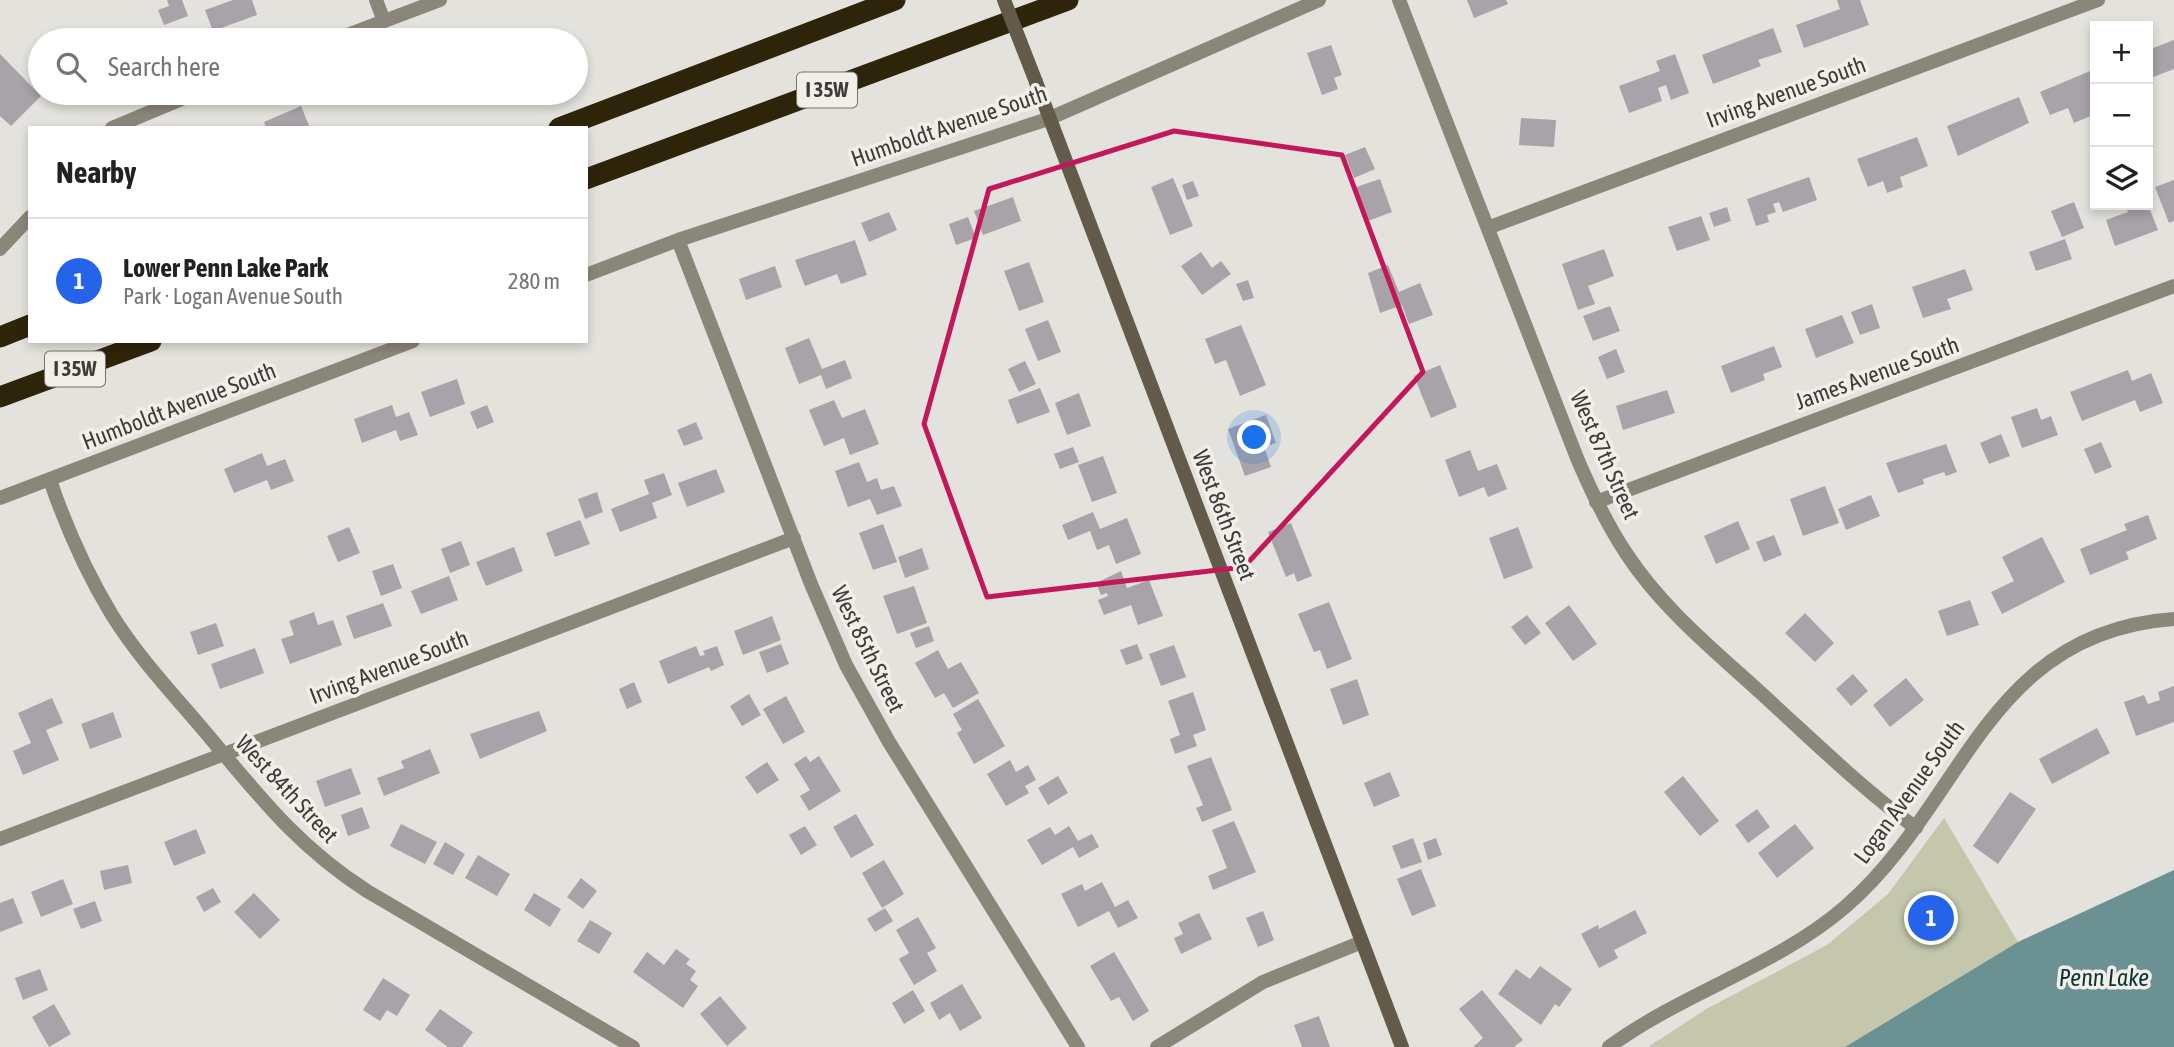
<!DOCTYPE html>
<html lang="en">
<head>
<meta charset="utf-8">
<style>
	body { margin:0; font-family:"Asap Condensed",sans-serif; background:#f2f2f2; color:#202124 }
	.controls { position:absolute; right:21px; top:21px; display:grid; overflow:hidden; border-radius:0px; box-shadow:0 4px 10px #0003 }
	.controls button { width:63px; height:63px; display:grid; place-items:center; padding:0; border:0; border-bottom:2px solid #e0e0e0; background:#fff; color:#202124; font:35px sans-serif }
	.you { position:absolute; left:1255px; top:438px; width:24px; height:24px; margin:-18px; border:5px solid #fff; border-radius:50%; background:#1a73e8; box-shadow:0 0 0 10px #1a73e833 }
	.badge { display:grid; place-items:center; width:46px; height:46px; border-radius:50%; background:#2563eb; color:#fff; font-size:23px; font-weight:700 }
	.pin { position:absolute; translate:-50% -50%; border:4px solid #fff; box-shadow:0 2px 7px #0006 }
	.list { margin:0; padding:0; list-style:none }
	h2 { display:flex; justify-content:space-between; align-items:center; height:91px; margin:0; padding:0 28px; font-size:30px }
	h2 small { font-size:23px; font-weight:400; color:#757577 }
	.list li { display:grid; grid-template-columns:46px 1fr auto; gap:21px; align-items:center; box-sizing:border-box; height:126px; padding:0 28px; border-top:2px solid #e0e0e0 }
	.list b { display:block; font-size:26px; white-space:nowrap }
	.list p { margin:0; font-size:23px; white-space:nowrap; color:#757577 }
	.list em { font-size:23px; font-style:normal; color:#757577 }
	.icon { flex:none; width:38px; height:38px; fill:none; stroke:currentColor; stroke-width:2; stroke-linecap:round; stroke-linejoin:round }
	.map { position:relative; flex:none; width:2174px; height:1047px; overflow:hidden }
	.search { position:absolute; background:#fff; box-shadow:0 4px 10px #0003; left:28px; top:28px; width:560px; height:77px; display:flex; align-items:center; gap:18px; box-sizing:border-box; padding:0 24px; border-radius:38px; color:#757577; font-size:26px }
	.panel { position:absolute; background:#fff; box-shadow:0 4px 10px #0003; left:28px; top:126px; width:560px; height:217px; border-radius:0px }
	.map>svg:first-child { display:block }
</style>
</head>
<body>
<div class="map">
<svg width="2174" height="1047" viewBox="0 0 2174 1047">
	<rect width="100%" height="100%" fill="#e4e2dc"/>
	<!-- green -->
	<path fill="#c4c7ac" d="M1944,818L2018,942L1845,1047H1648L1708,1008L1827,945L1888,894Z"/>
	<!-- water -->
	<path fill="#6b9193" d="M2174,870V1047H1845L2018,942Z"/>
	<!-- building -->
	<path fill="#a8a3a8" d="M167,0H182L188,16L164,25L158,10L169,6Z
		M233,0H252L257,15L213,31L205,10Z
		M1467,0H1506L1508,4L1474,18Z
		M1837,0H1860L1869,25L1804,48L1796,25L1840,9Z
		M1773,28L1782,52L1758,60L1761,66L1713,84L1702,55Z
		M2174,40V69L2148,79V50Z
		M1331,45L1342,75L1334,78L1338,89L1322,95L1307,53Z
		M0,54L41,96L11,126L0,116Z
		M1675,54L1689,93L1671,100L1666,85L1658,88L1662,101L1629,113L1619,86L1660,71L1656,61Z
		M2095,69V102L2092,104L2095,114L2074,123L2068,108L2050,115L2040,92Z
		M2019,97L2029,123L1958,156L1947,126Z
		M301,106L310,128H266L264,122Z
		M1521,118L1556,120L1554,147L1519,145Z
		M1917,137L1928,166L1900,177L1903,187L1887,193L1883,181L1868,187L1857,159Z
		M1365,147L1375,169L1354,178L1345,155Z
		M1809,177L1817,200L1783,212L1779,202L1773,204L1776,212L1767,215L1769,222L1756,226L1747,199Z
		M1173,178L1193,226L1170,235L1151,187Z
		M1380,179L1392,212L1368,221L1356,187Z
		M2174,180V221L2169,223L2155,187Z
		M1193,181L1199,196L1187,200L1182,185Z
		M1013,197L1021,221L983,235L974,211Z
		M2074,202L2084,228L2062,237L2051,211Z
		M2125,205H2148L2158,230L2115,246L2106,220L2128,212Z
		M1727,207L1731,221L1714,227L1709,213Z
		M889,212L897,230L869,242L861,223Z
		M1701,216L1710,240L1677,251L1668,227Z
		M968,217L976,238L956,245L949,224Z
		M2065,239L2072,259L2036,271L2029,252Z
		M855,240L867,275L841,284L837,274L805,286L795,260Z
		M1604,249L1614,276L1588,286L1595,304L1578,310L1562,264Z
		M1201,252L1212,268L1221,261L1231,274L1202,295L1181,266Z
		M1029,262L1044,302L1019,311L1004,271Z
		M1388,265L1399,292L1420,283L1433,315L1409,324L1402,305L1380,313L1368,273Z
		M775,266L782,287L746,300L739,279Z
		M1965,269L1973,290L1947,299L1951,309L1923,318L1912,287Z
		M1248,280L1254,298L1243,301L1236,284Z
		M1872,304L1880,328L1860,335L1851,312Z
		M1610,306L1620,331L1593,341L1583,316Z
		M1842,315L1854,343L1816,358L1805,329Z
		M1048,320L1061,352L1038,361L1025,329Z
		M1241,325L1266,385L1240,396L1226,360L1215,364L1205,339Z
		M809,338L822,369L845,360L852,378L826,389L821,375L799,384L785,348Z
		M1774,346L1782,367L1763,374L1765,380L1731,393L1721,366Z
		M1616,349L1625,372L1607,379L1598,357Z
		M1025,361L1036,384L1019,392L1008,369Z
		M1440,365L1457,407L1431,418L1414,376Z
		M2128,370L2132,381L2151,373L2163,403L2140,412L2135,400L2082,421L2070,392Z
		M457,379L465,404L430,417L421,392Z
		M1040,388L1050,412L1017,424L1008,400Z
		M1667,390L1675,413L1623,430L1616,406Z
		M1079,393L1091,426L1067,435L1055,403Z
		M834,400L842,418L865,409L879,444L850,455L844,438L824,446L809,410Z
		M392,405L396,417L409,412L418,435L400,441L396,430L362,443L354,419Z
		M487,405L494,422L477,429L470,412Z
		M2037,408L2041,420L2051,416L2058,435L2022,448L2011,417Z
		M1266,415L1276,443L1264,447L1271,467L1245,476L1228,429Z
		M696,422L703,439L684,446L677,430Z
		M2001,434L2010,456L1989,464L1980,443Z
		M2101,442L2112,467L2095,474L2084,449Z
		M1946,444L1957,472L1946,476L1944,472L1923,479L1924,484L1898,493L1886,463Z
		M1073,447L1079,462L1060,469L1054,454Z
		M1470,450L1478,471L1497,464L1507,489L1488,497L1484,487L1459,497L1445,460Z
		M262,453L267,466L285,459L294,481L271,490L267,480L234,493L224,469Z
		M1103,456L1117,493L1092,502L1078,465Z
		M859,462L867,482L877,478L881,490L894,486L902,506L877,515L870,499L848,507L835,471Z
		M716,469L725,492L687,507L678,483Z
		M664,473L672,495L652,503L657,518L620,532L611,509L649,494L644,480Z
		M1825,486L1839,523L1803,536L1790,499Z
		M597,492L603,512L585,519L578,499Z
		M1871,495L1880,516L1846,530L1838,509Z
		M1093,512L1100,529L1127,518L1141,554L1116,564L1109,545L1097,550L1090,531L1068,540L1062,525Z
		M2148,515L2157,539L2126,552L2129,559L2090,575L2080,549L2127,530L2124,524Z
		M580,520L590,544L555,557L546,533Z
		M1738,521L1750,549L1716,564L1704,536Z
		M1291,523L1312,576L1297,582L1294,573L1286,577L1268,532Z
		M883,524L897,562L873,570L859,533Z
		M349,527L360,553L338,562L327,536Z
		M1518,527L1533,568L1504,579L1489,538Z
		M1774,535L1782,555L1764,562L1756,542Z
		M2042,537L2065,582L2002,614L1991,592L2014,581L2002,557Z
		M461,541L470,565L450,573L441,549Z
		M514,547L523,571L486,586L476,562Z
		M922,548L929,569L905,578L898,557Z
		M393,564L402,588L381,596L372,571Z
		M1121,571L1127,588L1149,580L1163,616L1138,625L1131,605L1104,615L1098,600L1108,596L1107,593L1101,595L1096,583Z
		M449,576L458,600L421,614L411,591Z
		M914,586L927,623L897,634L883,596Z
		M1970,600L1979,625L1947,636L1938,611Z
		M1329,602L1352,659L1327,669L1320,650L1314,652L1298,614Z
		M383,603L392,626L354,639L346,616Z
		M1569,605L1597,644L1573,661L1545,623Z
		M314,612L318,625L333,620L342,645L290,664L281,639L294,635L289,621Z
		M1805,613L1834,643L1815,662L1785,633Z
		M1527,615L1541,633L1525,645L1511,627Z
		M772,616L781,640L743,655L734,631Z
		M216,623L224,646L198,655L190,632Z
		M929,626L934,641L916,648L910,633Z
		M781,644L789,664L767,673L759,652Z
		M1137,644L1143,659L1126,665L1120,650Z
		M1174,645L1186,677L1161,686L1149,654Z
		M696,646L700,656L705,655L703,651L717,646L724,665L711,671L709,667L668,684L659,661Z
		M255,648L264,673L220,689L211,664Z
		M938,650L948,669L961,662L979,693L953,708L944,693L935,698L915,663Z
		M1853,674L1868,691L1851,706L1836,689Z
		M1906,678L1924,700L1890,727L1873,705Z
		M1357,679L1369,715L1343,725L1330,689Z
		M634,682L642,702L627,709L619,689Z
		M2174,686V722L2136,736L2124,702L2144,695L2148,704L2160,700L2158,692Z
		M1193,692L1206,730L1193,735L1197,746L1175,754L1170,739L1180,735L1168,701Z
		M749,694L761,715L742,726L730,706Z
		M786,696L805,732L783,744L763,709Z
		M52,698L63,723L46,730L59,760L23,775L13,751L31,743L18,713Z
		M978,699L1005,746L974,764L957,733L962,730L953,714Z
		M539,711L547,731L480,759L470,734Z
		M113,712L122,737L90,749L81,724Z
		M2097,728L2110,753L2052,784L2039,759Z
		M430,749L440,773L384,796L377,778L404,768L401,761Z
		M806,756L810,762L819,756L841,791L809,811L800,796L810,790L794,764Z
		M1211,757L1232,810L1202,822L1196,808L1203,805L1187,766Z
		M1010,760L1016,772L1028,765L1036,780L1025,786L1029,793L1006,806L987,774Z
		M767,762L779,780L757,794L745,777Z
		M351,768L361,794L325,807L316,781Z
		M1390,772L1400,796L1374,807L1364,783Z
		M1058,776L1068,793L1048,805L1038,788Z
		M1683,776L1719,821L1700,836L1664,792Z
		M2010,792L2036,809L1998,864L1973,846Z
		M362,807L370,828L348,836L341,815Z
		M1757,809L1770,827L1748,843L1735,825Z
		M856,814L874,845L851,858L833,827Z
		M1234,821L1256,872L1213,890L1208,876L1227,868L1212,830Z
		M401,824L437,842L425,864L390,846Z
		M1795,824L1814,848L1777,878L1758,853Z
		M805,826L817,845L801,855L789,835Z
		M1069,826L1078,841L1092,834L1099,847L1079,858L1073,847L1042,865L1027,840L1050,827L1055,835Z
		M196,829L206,853L174,866L164,842Z
		M1413,838L1422,862L1401,869L1392,846Z
		M1436,838L1442,855L1428,860L1423,843Z
		M445,842L465,854L453,875L433,864Z
		M478,855L510,874L497,896L465,878Z
		M884,860L904,894L882,908L862,873Z
		M128,865L132,883L104,890L100,871Z
		M1421,869L1436,906L1412,916L1397,879Z
		M581,878L597,891L583,909L567,897Z
		M63,879L73,904L41,917L31,892Z
		M1102,882L1115,907L1128,900L1138,918L1118,928L1109,911L1078,927L1061,894L1082,884L1085,891Z
		M213,888L221,902L204,912L196,897Z
		M254,893L280,920L260,939L234,912Z
		M534,893L561,909L550,927L524,910Z
		M13,898L23,923L0,932V903Z
		M95,901L102,921L81,929L73,909Z
		M885,908L893,921L875,932L867,919Z
		M1635,910L1647,933L1614,950L1618,958L1599,968L1581,934L1598,925L1599,929Z
		M1263,911L1274,940L1258,947L1246,918Z
		M1199,913L1212,939L1181,954L1174,938L1183,934L1178,923Z
		M918,917L936,948L927,953L937,971L914,985L899,959L909,953L896,930Z
		M590,920L612,933L599,954L577,941Z
		M676,949L690,959L686,964L696,971L690,980L698,986L683,1008L633,972L647,952L664,965Z
		M1114,952L1149,1011L1133,1021L1119,997L1111,1001L1090,966Z
		M1540,966L1572,989L1559,1007L1555,1004L1541,1025L1498,994L1516,969L1530,979Z
		M40,969L48,990L23,1000L15,978Z
		M383,978L410,995L397,1016L387,1010L380,1021L363,1010Z
		M962,984L982,1018L960,1031L950,1013L939,1020L930,1003Z
		M913,990L925,1011L904,1024L892,1003Z
		M1482,990L1523,1040L1514,1047H1473L1483,1038L1459,1009Z
		M720,996L747,1028L727,1046L700,1014Z
		M54,1004L71,1034L49,1047L32,1017Z
		M440,1009L473,1032L462,1047H448L425,1030Z
		M1319,1016L1330,1047H1302L1294,1025Z"/>
	<g fill="none" stroke-linecap="round" stroke-linejoin="round">
		<!-- street -->
		<path stroke="#8b867a" stroke-width="14" d="M376,0L384,21
			M1399,0L1577,458C1591,491 1606,523 1626,553C1664,612 1724,658 1775,706C1821,748 1865,791 1916,828
			M334,40L440,0
			M112,128L196,93
			M1490,227L2098,0
			M678,240L811,584L846,665L889,742L1078,1047
			M0,249L30,217
			M586,275L678,240L1048,119L1319,0
			M50,480C66,527 86,572 112,615C140,660 178,699 212,740C262,800 300,848 367,891L633,1047
			M0,498L413,341
			M1596,502L2174,286
			M0,839L794,538
			M1157,1047L1263,982L1362,942
			M1609,1047C1682,993 1777,966 1845,907C1965,804 1985,632 2174,619"/>
		<!-- secondary -->
		<path stroke="#625b49" stroke-width="14" d="M1036,82L1402,1047"/>
		<!-- highway -->
		<path stroke="#2d240a" stroke-width="21" d="M559,128L895,0
			M586,179L1068,0
			M0,337L30,325
			M0,397L151,341"/>
		<!-- secondary-bridge -->
		<path stroke="#625b49" stroke-width="14" d="M1004,0L1036,82"/>
	</g>
	<!-- marked area -->
	<path fill="none" stroke="#c2185b" stroke-width="5" stroke-linejoin="round" d="M1174,131L1342,155L1423,372L1244,567L987,597L924,424L989,189Z"/>
	<g text-anchor="middle" stroke-width="7" stroke-linejoin="round" paint-order="stroke">
		<!-- shield labels -->
		<g fill="#f2efe9" stroke="#73726e" stroke-width="2">
			<rect x="797" y="72.5" width="60" height="35" rx="5"/>
			<rect x="45" y="351.5" width="60" height="35" rx="5"/>
		</g>
		<g font-size="21" font-weight="bold" fill="#3d3c3a">
			<text x="827" y="97">I 35W</text>
			<text x="75" y="376">I 35W</text>
		</g>
		<!-- street labels -->
		<g font-size="23" fill="#3d3c3a" stroke="#f2efe9">
			<text transform="translate(1786 92) rotate(-20)" y="8">Irving Avenue South</text>
			<text transform="translate(949 126) rotate(-19)" y="8">Humboldt Avenue South</text>
			<text transform="translate(1877 373) rotate(-20)" y="8">James Avenue South</text>
			<text transform="translate(179 406) rotate(-21)" y="8">Humboldt Avenue South</text>
			<text transform="translate(1605 455) rotate(66)" y="8">West 87th Street</text>
			<text transform="translate(1224 515) rotate(69)" y="8">West 86th Street</text>
			<text transform="translate(868 649) rotate(64)" y="8">West 85th Street</text>
			<text transform="translate(389 667) rotate(-21)" y="8">Irving Avenue South</text>
			<text transform="translate(287 789) rotate(47)" y="8">West 84th Street</text>
			<text transform="translate(1909 792) rotate(-54)" y="8">Logan Avenue South</text>
		</g>
		<!-- water labels -->
		<g font-size="24" font-style="italic" fill="#0b3436" stroke="#f2efe9">
			<text x="2104" y="986">Penn Lake</text>
		</g>
	</g>
</svg>
<div class="controls">
<button>+</button>
<button>−</button>
<button><svg class="icon" aria-label="layers" viewBox="0 0 24 24"><path d="M12 4l9 5-9 5-9-5zM3 14l9 5 9-5"/></svg></button>
</div>
<div class="you"></div>
<div class="pin badge" style="left:1931px;top:918px">1</div>
<div class="search"><svg class="icon" aria-label="search" viewBox="0 0 24 24"><circle cx="10" cy="10" r="6"/><path d="M15 15l6 6"/></svg>Search here</div>
<section class="panel">
<h2>Nearby<small></small></h2>
<ul class="list">
<li><span class="badge">1</span><div><b>Lower Penn Lake Park</b><p>Park · Logan Avenue South</p></div><em>280 m</em></li>
</ul>
</section>
</div>
</body>
</html>
